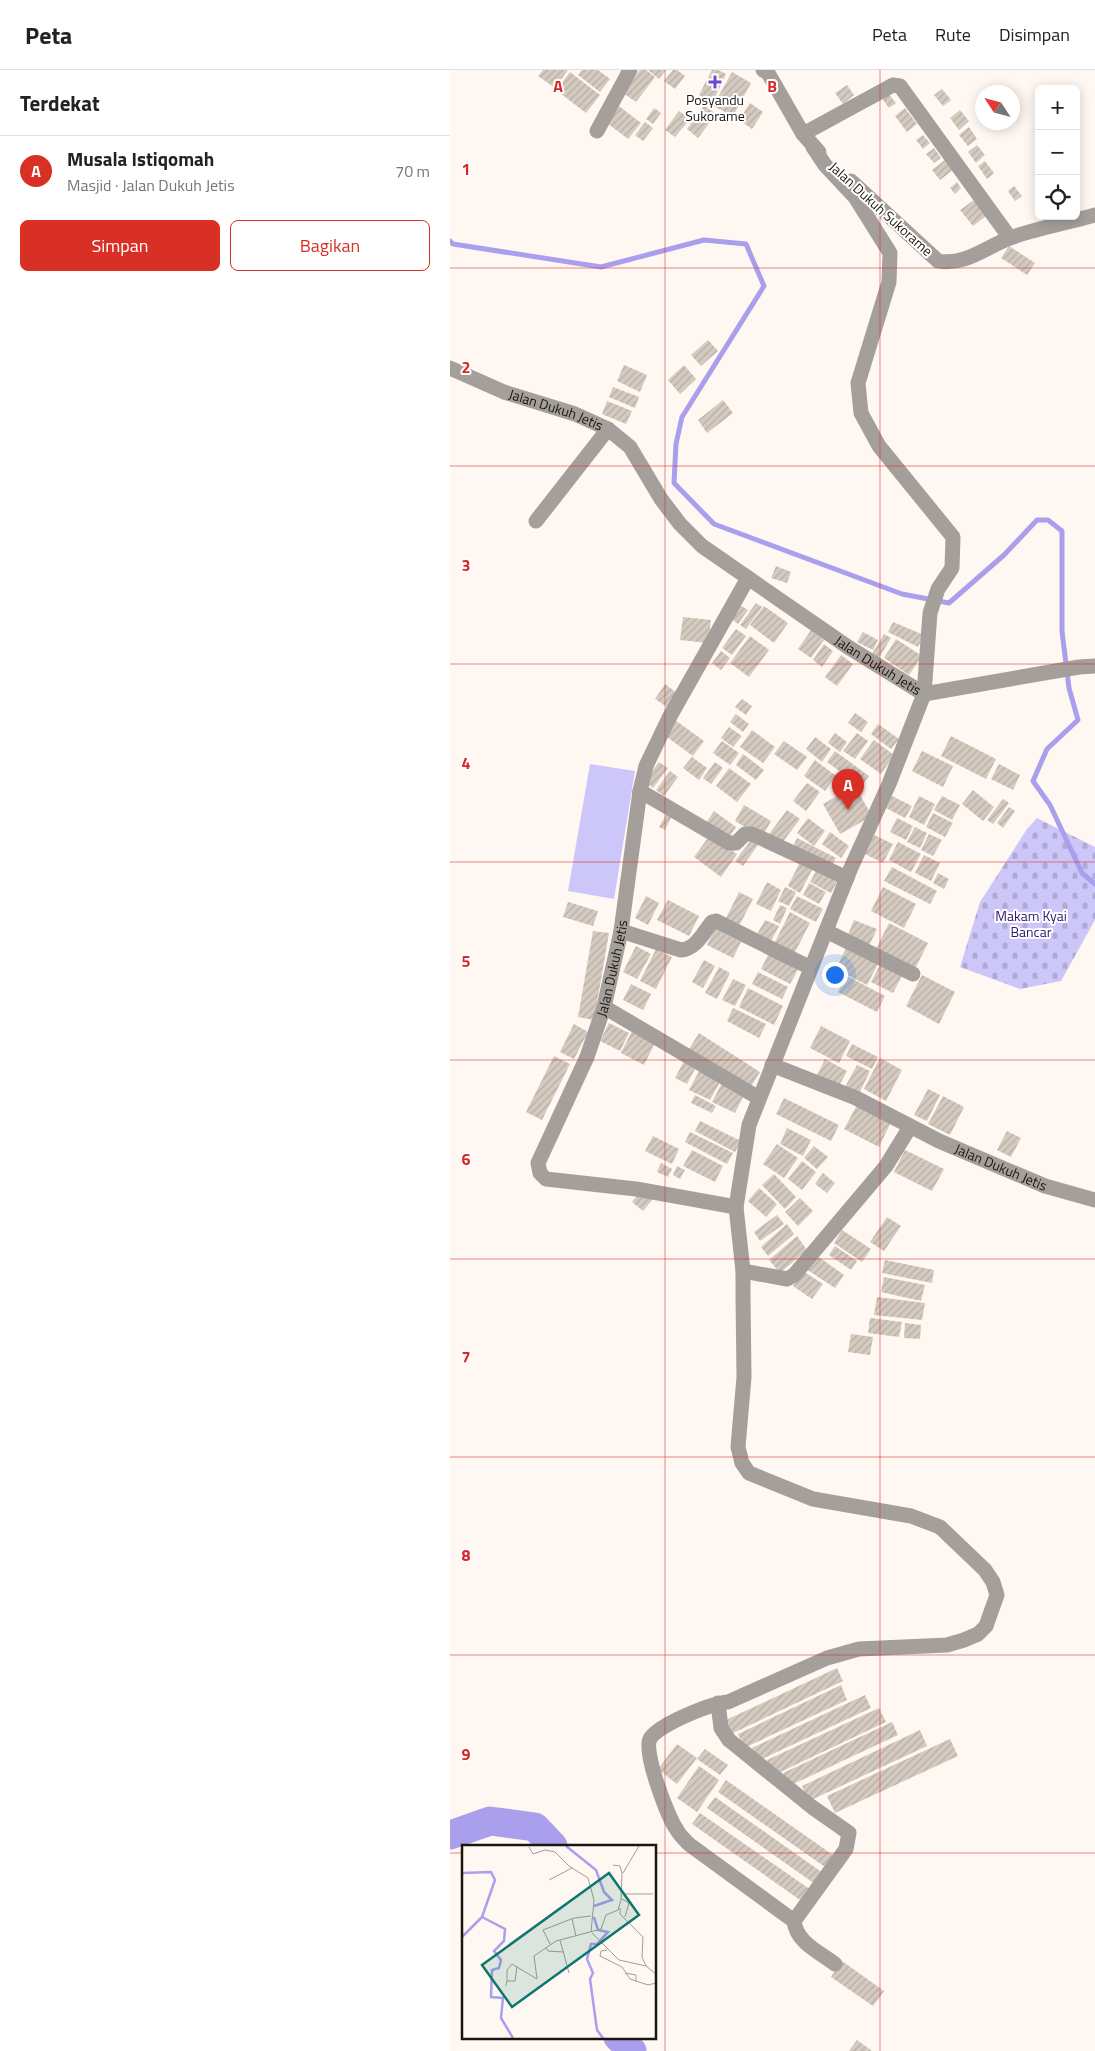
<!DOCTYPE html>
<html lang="id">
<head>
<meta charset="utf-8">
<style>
	body { margin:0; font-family:"Titillium Web",sans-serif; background:#f2f2f2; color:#222 }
	.controls { position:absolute; right:15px; top:15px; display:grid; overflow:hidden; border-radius:8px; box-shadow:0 2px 12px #0003 }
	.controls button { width:45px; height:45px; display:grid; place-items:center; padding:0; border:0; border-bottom:1px solid #e0e0e0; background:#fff; color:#222; font:25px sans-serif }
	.compass { position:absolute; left:525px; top:15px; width:45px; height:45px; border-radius:50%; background:#fff; box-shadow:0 2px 12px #0003; rotate:306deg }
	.you { position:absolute; left:384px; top:904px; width:18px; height:18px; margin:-12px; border:4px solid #fff; border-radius:50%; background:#1a73e8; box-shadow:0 0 0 8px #1a73e833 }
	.badge { display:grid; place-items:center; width:32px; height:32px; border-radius:50%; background:#d93025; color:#fff; font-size:16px; font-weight:700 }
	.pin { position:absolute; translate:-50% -41px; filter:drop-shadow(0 1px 2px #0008) }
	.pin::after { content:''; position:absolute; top:26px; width:18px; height:15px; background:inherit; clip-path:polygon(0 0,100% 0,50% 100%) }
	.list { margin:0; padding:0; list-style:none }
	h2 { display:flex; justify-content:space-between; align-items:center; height:65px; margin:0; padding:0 20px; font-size:21px }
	h2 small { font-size:16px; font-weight:400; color:#767676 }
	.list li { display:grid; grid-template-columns:32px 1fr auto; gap:15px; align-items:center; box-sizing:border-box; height:70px; padding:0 20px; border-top:1px solid #e0e0e0 }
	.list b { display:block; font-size:19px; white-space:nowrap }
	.list p { margin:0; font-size:16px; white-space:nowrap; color:#767676 }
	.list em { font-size:16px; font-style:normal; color:#767676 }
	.actions { display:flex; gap:10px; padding:15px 20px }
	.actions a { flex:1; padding:11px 0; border:1px solid #d93025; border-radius:8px; text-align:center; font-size:18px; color:#d93025 }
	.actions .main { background:#d93025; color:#fff }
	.icon { flex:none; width:28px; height:28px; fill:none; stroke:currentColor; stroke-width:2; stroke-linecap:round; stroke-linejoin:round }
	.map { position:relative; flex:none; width:645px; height:1981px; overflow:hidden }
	header { display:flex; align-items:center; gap:30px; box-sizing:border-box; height:70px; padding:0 25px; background:#fff; border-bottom:1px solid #e0e0e0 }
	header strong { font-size:24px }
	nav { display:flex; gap:28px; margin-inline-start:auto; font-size:18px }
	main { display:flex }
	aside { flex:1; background:#fff }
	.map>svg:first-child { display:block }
</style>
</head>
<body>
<header>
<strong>Peta</strong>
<nav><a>Peta</a><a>Rute</a><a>Disimpan</a></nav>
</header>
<main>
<aside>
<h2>Terdekat<small></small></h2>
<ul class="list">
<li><span class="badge">A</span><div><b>Musala Istiqomah</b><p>Masjid · Jalan Dukuh Jetis</p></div><em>70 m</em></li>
</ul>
<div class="actions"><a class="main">Simpan</a><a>Bagikan</a></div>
</aside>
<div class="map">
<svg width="645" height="1981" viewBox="0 0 645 1981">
	<defs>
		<pattern id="cemetery-stones" width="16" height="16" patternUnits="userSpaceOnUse" patternTransform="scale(1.25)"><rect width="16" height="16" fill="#cdc7f9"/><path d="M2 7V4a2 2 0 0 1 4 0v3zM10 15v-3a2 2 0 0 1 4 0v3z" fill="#afaad4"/></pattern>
		<pattern id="building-hatch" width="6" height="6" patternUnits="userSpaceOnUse" patternTransform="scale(1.25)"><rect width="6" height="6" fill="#d5cac0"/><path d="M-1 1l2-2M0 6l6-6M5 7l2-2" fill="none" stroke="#b6ada4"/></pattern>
	</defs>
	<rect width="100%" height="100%" fill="#fff8f2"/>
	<!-- cemetery -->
	<path fill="url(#cemetery-stones)" d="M587,748L645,777V850L611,911L570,919L510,897L530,832L577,759Z"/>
	<!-- pitch -->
	<path fill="#cdc7f9" d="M140,694L185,701L164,829L118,821Z"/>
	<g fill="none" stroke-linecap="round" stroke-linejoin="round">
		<!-- stream -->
		<path stroke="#aa9fec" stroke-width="5" d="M0,171L3,174L151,197L254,170L296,174L314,216L232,347L226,374L224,413L264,454L452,524L499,533L554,485L587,450H598L612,461V561L619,618L628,650L597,679L583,711L600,735L632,803L645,814"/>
		<!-- river -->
		<path stroke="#aa9fec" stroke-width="29" d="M0,1765L40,1751L85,1757L103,1776
			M168,1967L182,1981"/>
	</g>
	<!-- building -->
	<path fill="url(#building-hatch)" d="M93,0H118L105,18L88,6Z
		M132,0H148L160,9L150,22L128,5Z
		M190,0H196L205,7L186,32L173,23Z
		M198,0H216L209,9Z
		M223,0H227L235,6L225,19L214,11Z
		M262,0H268L276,4L263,32L249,25Z
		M120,2L150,25L136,43L106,20Z
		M282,2L301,13L283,46L263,36Z
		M397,15L404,25L393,34L385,23Z
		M492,19L501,30L493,36L484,25Z
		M437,22L446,33L439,38L431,27Z
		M300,33L313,42L302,59L289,50Z
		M254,35L266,44L248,68L237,59Z
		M169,36L191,53L178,69L157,53Z
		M204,38L211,43L203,54L196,49Z
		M455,38L467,54L457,62L445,46Z
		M510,40L519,51L509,60L500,48Z
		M229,41L240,49L225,67L215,60Z
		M195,52L203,58L193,71L185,65Z
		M519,57L527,69L518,76L509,65Z
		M473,65L480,73L473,79L466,70Z
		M527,75L535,85L526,93L518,82Z
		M484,78L491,88L484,93L476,84Z
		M495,90L503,100L490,110L482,100Z
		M535,91L544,103L537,109L528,96Z
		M507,112L511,118L505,124L500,118Z
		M564,116L572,126L565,131L558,121Z
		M524,130L536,146L523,156L510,140Z
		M559,176L585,193L577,205L551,188Z
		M258,270L268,281L251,296L241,285Z
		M174,295L197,305L190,322L167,311Z
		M234,295L246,309L230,324L218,310Z
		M163,317L189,327L185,338L159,327Z
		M273,330L283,343L257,363L248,350Z
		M157,331L182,341L176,354L152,344Z
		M326,496L341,502L337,513L321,508Z
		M287,533L298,540L288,554L277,546Z
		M306,533L312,537L296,559L290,555Z
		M314,536L338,553L324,573L300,555Z
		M233,547L261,550L258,573L230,570Z
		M443,552L474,565L468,577L438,562Z
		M286,559L296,566L282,585L272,578Z
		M361,560L374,570L361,588L348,579Z
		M413,562L428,570L423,580L407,572Z
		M434,564L441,568L429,588L422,584Z
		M300,566L319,580L299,607L280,593Z
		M446,569L472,586L459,605L434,588Z
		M374,574L383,581L372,597L363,590Z
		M271,581L280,588L271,600L262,593Z
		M391,585L403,594L387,616L375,607Z
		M215,614L227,623L217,637L205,629Z
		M292,629L302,636L296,645L285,637Z
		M405,643L418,652L411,662L398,653Z
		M286,644L299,654L293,662L280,652Z
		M225,650L254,671L243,686L214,665Z
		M428,654L449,669L441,679L421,664Z
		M279,657L292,666L283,677L271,668Z
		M302,660L325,677L313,693L290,677Z
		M385,663L397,672L390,682L378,673Z
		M407,663L418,671L405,689L393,681Z
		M501,666L546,689L536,709L491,686Z
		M365,667L381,679L372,692L356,679Z
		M424,670L444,685L431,704L410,689Z
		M272,671L289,683L280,695L263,683Z
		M334,671L357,687L347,700L324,684Z
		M385,681L419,706L411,717L377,692Z
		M472,681L503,696L493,717L462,701Z
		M293,684L314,700L306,710L286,695Z
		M242,687L257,698L249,710L233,698Z
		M365,690L386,706L375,721L354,706Z
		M209,692L218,698L203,718L194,711Z
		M265,692L273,698L261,714L253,708Z
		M549,694L570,705L563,720L541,709Z
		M279,698L301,714L287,732L266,716Z
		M220,701L228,707L214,726L206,720Z
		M357,713L370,722L356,741L343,731Z
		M405,716L422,746L390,764L373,734Z
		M523,720L544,737L533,751L512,734Z
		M442,726L462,736L455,748L436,738Z
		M469,726L485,734L474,755L459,747Z
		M492,726L510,735L502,750L484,740Z
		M553,729L559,733L543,754L537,750Z
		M294,735L321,751L312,767L285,751Z
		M559,737L565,741L553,758L547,753Z
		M337,740L350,749L332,773L319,764Z
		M264,741L286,757L278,769L256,753Z
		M217,743L222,746L215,760L209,757Z
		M483,743L503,753L495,767L476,757Z
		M358,748L375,761L364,776L347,763Z
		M447,748L463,756L456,770L440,762Z
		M465,757L477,763L470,778L457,772Z
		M380,762L399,776L391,788L372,774Z
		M479,764L492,770L483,786L471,780Z
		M260,765L287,784L271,807L244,787Z
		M424,765L443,774L433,793L415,784Z
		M347,768L386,788L380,799L342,779Z
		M301,770L308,775L293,796L285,791Z
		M448,772L471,784L461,802L439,790Z
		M474,785L490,793L481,811L465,803Z
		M349,794L362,800L350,823L338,816Z
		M442,797L487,821L480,834L434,811Z
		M367,799L388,810L381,823L360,812Z
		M488,803L499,809L494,819L483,813Z
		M317,812L331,820L321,841L306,834Z
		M359,813L376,822L369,834L353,825Z
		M335,817L346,822L339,836L328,831Z
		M433,817L466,834L454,858L421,841Z
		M289,822L303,829L289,856L275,850Z
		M196,826L209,833L198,855L185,848Z
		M347,826L373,839L366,852L340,839Z
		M218,830L249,846L239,866L207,850Z
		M118,832L148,841L143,856L113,847Z
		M330,835L337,838L330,854L323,850Z
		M340,842L360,853L344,884L324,874Z
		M315,850L329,856L321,871L307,864Z
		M404,850L427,859L419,876L397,867Z
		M439,853L478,873L464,901L425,881Z
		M265,859L291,872L283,888L257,875Z
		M143,861L159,863L144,950L128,947Z
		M186,876L201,884L187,909L173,902Z
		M397,876L429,892L417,915L386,899Z
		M206,879L222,887L206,919L190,911Z
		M319,883L349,898L340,914L311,899Z
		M254,890L265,896L253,918L242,912Z
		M432,891L454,902L443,923L421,912Z
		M269,897L280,903L267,929L255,923Z
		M308,902L338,917L332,929L302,914Z
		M472,905L505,922L489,954L456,936Z
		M397,906L435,926L427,942L388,922Z
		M283,909L296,915L285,936L272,930Z
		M181,914L201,924L193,940L173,930Z
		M298,918L333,936L324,955L289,937Z
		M283,938L316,954L309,968L277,951Z
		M159,953L179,963L170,981L150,971Z
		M124,954L138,962L124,989L110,982Z
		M371,956L400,971L389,993L360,978Z
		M183,959L206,971L194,995L171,983Z
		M249,963L310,1002L300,1018L239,979Z
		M402,974L428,987L422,999L396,986Z
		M104,986L120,994L92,1050L76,1042Z
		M430,988L452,1000L436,1031L414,1019Z
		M375,989L397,1001L389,1016L367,1005Z
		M234,991L246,997L237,1014L225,1008Z
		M407,995L420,1001L409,1024L395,1017Z
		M249,1001L270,1012L260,1030L239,1020Z
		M272,1013L294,1025L285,1043L262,1032Z
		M478,1019L490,1025L477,1051L464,1045Z
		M245,1025L266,1036L262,1043L241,1033Z
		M493,1026L514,1037L500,1065L478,1054Z
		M334,1028L389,1055L381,1071L326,1044Z
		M407,1035L441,1052L429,1077L394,1059Z
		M250,1051L291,1071L285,1082L245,1061Z
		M337,1058L361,1070L353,1086L330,1074Z
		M557,1061L571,1068L561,1087L547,1080Z
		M240,1062L283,1083L277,1094L235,1072Z
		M203,1066L229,1079L222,1094L195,1081Z
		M327,1074L348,1088L334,1108L313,1094Z
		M364,1076L378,1087L367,1099L354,1088Z
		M242,1080L273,1096L265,1112L233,1096Z
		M455,1080L494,1099L482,1121L444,1102Z
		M352,1091L366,1102L352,1120L338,1109Z
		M211,1093L222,1099L218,1107L207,1102Z
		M227,1096L235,1100L230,1109L223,1105Z
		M373,1103L385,1113L377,1123L365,1114Z
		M324,1104L346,1127L335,1139L312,1115Z
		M309,1118L327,1134L316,1147L298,1131Z
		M192,1120L203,1129L193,1141L182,1132Z
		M350,1128L363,1141L348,1156L335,1142Z
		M327,1145L334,1154L310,1171L304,1162Z
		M437,1147L451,1156L434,1181L420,1172Z
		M337,1154L344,1164L318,1186L311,1177Z
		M392,1160L421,1179L412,1192L384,1173Z
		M347,1166L357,1180L330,1203L319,1190Z
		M385,1176L407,1191L401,1200L379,1185Z
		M363,1183L394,1205L385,1218L353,1197Z
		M435,1190L484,1200L482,1213L432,1203Z
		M353,1201L373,1214L362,1229L343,1216Z
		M434,1207L475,1215L471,1231L431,1222Z
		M427,1227L475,1233L472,1250L424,1245Z
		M420,1248L452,1252L449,1267L418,1263Z
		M455,1253L471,1255L470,1269L454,1268Z
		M401,1264L423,1267L420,1285L398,1282Z
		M387,1598L393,1611L281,1664L274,1651Z
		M391,1615L397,1630L294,1678L288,1664Z
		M415,1625L421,1638L308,1691L302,1678Z
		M429,1638L436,1652L324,1705L317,1690Z
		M442,1652L448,1665L339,1716L333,1703Z
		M470,1660L477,1676L359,1731L352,1716Z
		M500,1669L508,1686L385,1743L377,1726Z
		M227,1674L247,1688L227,1714L208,1699Z
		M255,1679L278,1695L270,1705L247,1689Z
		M249,1696L269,1710L247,1742L227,1728Z
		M276,1710L383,1785L375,1797L268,1722Z
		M265,1727L373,1803L365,1814L257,1738Z
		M250,1743L361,1820L353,1832L242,1754Z
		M392,1891L434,1921L423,1936L381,1907Z
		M407,1970L422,1981H399Z"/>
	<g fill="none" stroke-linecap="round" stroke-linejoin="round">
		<!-- street -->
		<g stroke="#a49f9b" stroke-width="15">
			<path d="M313,0L318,3L353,64L369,82"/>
			<path d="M147,61L180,0"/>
			<path d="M353,64L443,15L450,16L560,168"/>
			<path d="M401,111L488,191C515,196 536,177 560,168C587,158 617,153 645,145"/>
			<path id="s1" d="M0,298L54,322L125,344L158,359L180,377L211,429L230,454L252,476L398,577L474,624"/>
			<path d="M86,451L158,359"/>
			<path d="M474,624L629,597L645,596"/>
			<path d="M190,721L279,773H286L295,764H302L397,808"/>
			<path d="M171,861L231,880C246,879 253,863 262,852L266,851L361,898"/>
			<path d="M376,861L463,904"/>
			<path d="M154,937L309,1028"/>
			<path id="s2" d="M322,995L406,1028L489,1071L595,1116L645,1130"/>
			<path id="s3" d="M286,1137L186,1119L96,1109L90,1103L88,1093L137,987L154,937L171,861L190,721L196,696L219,648L298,508"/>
			<path d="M293,1201L337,1209L344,1205L436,1096L460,1057"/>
			<path d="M268,1633L271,1658L279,1670L362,1737L399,1763L396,1779L344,1851C346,1872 369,1882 385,1894"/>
			<path d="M344,1851L240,1775C235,1770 230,1766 227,1760C218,1748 193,1682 200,1669C207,1655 262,1633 278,1632L377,1588L409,1579L497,1575L514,1570L528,1564L536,1556L547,1525L543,1512L535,1500L490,1457L461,1446L363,1429L299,1403L292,1393L288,1377L294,1307L293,1226V1201L286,1137L299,1055L400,800L439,714L474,624L480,543L488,519L502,498L503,467L429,376L411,343L408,313L439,212L440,183L405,127L375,95L363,77"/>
		</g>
	</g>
	<!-- grid -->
	<path fill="none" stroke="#d62828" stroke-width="1" stroke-opacity="0.55" d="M215,0V1981M430,0V1981M0,198H645M0,396H645M0,594H645M0,792H645M0,990H645M0,1189H645M0,1387H645M0,1585H645M0,1783H14M205,1783H645"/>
	<!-- markers -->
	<path fill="#6b4dc6" stroke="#fff" stroke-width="2" d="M262.5 4.5h5v5h5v5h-5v5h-5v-5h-5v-5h5z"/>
	<g text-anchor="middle" stroke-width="4" stroke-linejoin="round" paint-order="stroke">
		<!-- poi labels -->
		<g font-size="14" fill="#191511" stroke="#fff">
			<text x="265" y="35">Posyandu<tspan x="265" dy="16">Sukorame</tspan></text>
		</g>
		<!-- street labels -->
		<g font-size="14" fill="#191511" stroke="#fff">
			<text transform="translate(431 139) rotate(42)" y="5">Jalan Dukuh Sukorame</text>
			<text dy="5" stroke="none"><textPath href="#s1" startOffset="114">Jalan Dukuh Jetis</textPath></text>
			<text dy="5" stroke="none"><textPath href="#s1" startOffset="534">Jalan Dukuh Jetis</textPath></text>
			<text dy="5" stroke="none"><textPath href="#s3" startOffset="420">Jalan Dukuh Jetis</textPath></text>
			<text dy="5" stroke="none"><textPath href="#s2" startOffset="251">Jalan Dukuh Jetis</textPath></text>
		</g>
		<!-- park labels -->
		<g font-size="14" fill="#32166e" stroke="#fff">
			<text x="581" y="851">Makam Kyai<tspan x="581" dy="16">Bancar</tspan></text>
		</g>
	</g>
	<!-- overview -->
	<g transform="translate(12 1775)">
		<rect width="194" height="194" fill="#fff8f2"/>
		<path fill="none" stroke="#aa9fec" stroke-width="2.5" d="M104,1L134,25L142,47L150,55L132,61M0,28L29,27L33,35L20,72L0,92M20,72L43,84L42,96L32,106L39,115L37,123L30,125L29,152L41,153L39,173L51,193M132,72L136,85L146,87L135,99H129L125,114L131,128L128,134L135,185L141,193"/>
		<path fill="none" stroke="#a39d98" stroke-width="1" d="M67,2L71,9L83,5L93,7L107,21L126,33L132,55L129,87M151,20L158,21L160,28L159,55M161,28L177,1M87,35L110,23M162,49H191M160,54L167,58L163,72M158,63V69L181,92L180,112L184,121M110,74L114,91M130,88L157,115L184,121L194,129M98,95L107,128M88,99L81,85L112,73L129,71M84,103L86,106L101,107M145,105L139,106L138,111L160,122L168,134L186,140L194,138M163,128L174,130V137M45,136V125L50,119L75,134L72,111L94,96L139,84L144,70L156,65L159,55M44,141L45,136H53L55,121"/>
		<path fill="#0f766e" fill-opacity="0.15" stroke="#0f766e" stroke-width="2.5" d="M147,28L177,70L50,162L20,120Z"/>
		<rect width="194" height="194" fill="none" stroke="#191511" stroke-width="2.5"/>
	</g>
	<g font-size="16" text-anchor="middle" font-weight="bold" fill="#d62828" stroke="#fff" stroke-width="4" stroke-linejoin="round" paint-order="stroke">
		<text x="108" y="22">A</text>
		<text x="322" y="22">B</text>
		<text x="16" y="105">1</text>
		<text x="16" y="303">2</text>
		<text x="16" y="501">3</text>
		<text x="16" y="699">4</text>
		<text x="16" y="897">5</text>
		<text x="16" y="1095">6</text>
		<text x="16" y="1293">7</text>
		<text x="16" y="1491">8</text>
		<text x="16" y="1690">9</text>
	</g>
</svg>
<div class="controls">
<button>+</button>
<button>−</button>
<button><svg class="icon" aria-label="locate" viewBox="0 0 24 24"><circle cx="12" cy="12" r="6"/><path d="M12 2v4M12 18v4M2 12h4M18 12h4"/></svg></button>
</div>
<svg class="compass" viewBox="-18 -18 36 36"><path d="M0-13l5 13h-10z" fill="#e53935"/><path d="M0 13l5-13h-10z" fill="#767676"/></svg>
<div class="you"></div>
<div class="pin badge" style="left:398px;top:740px">A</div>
</div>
</main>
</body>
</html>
